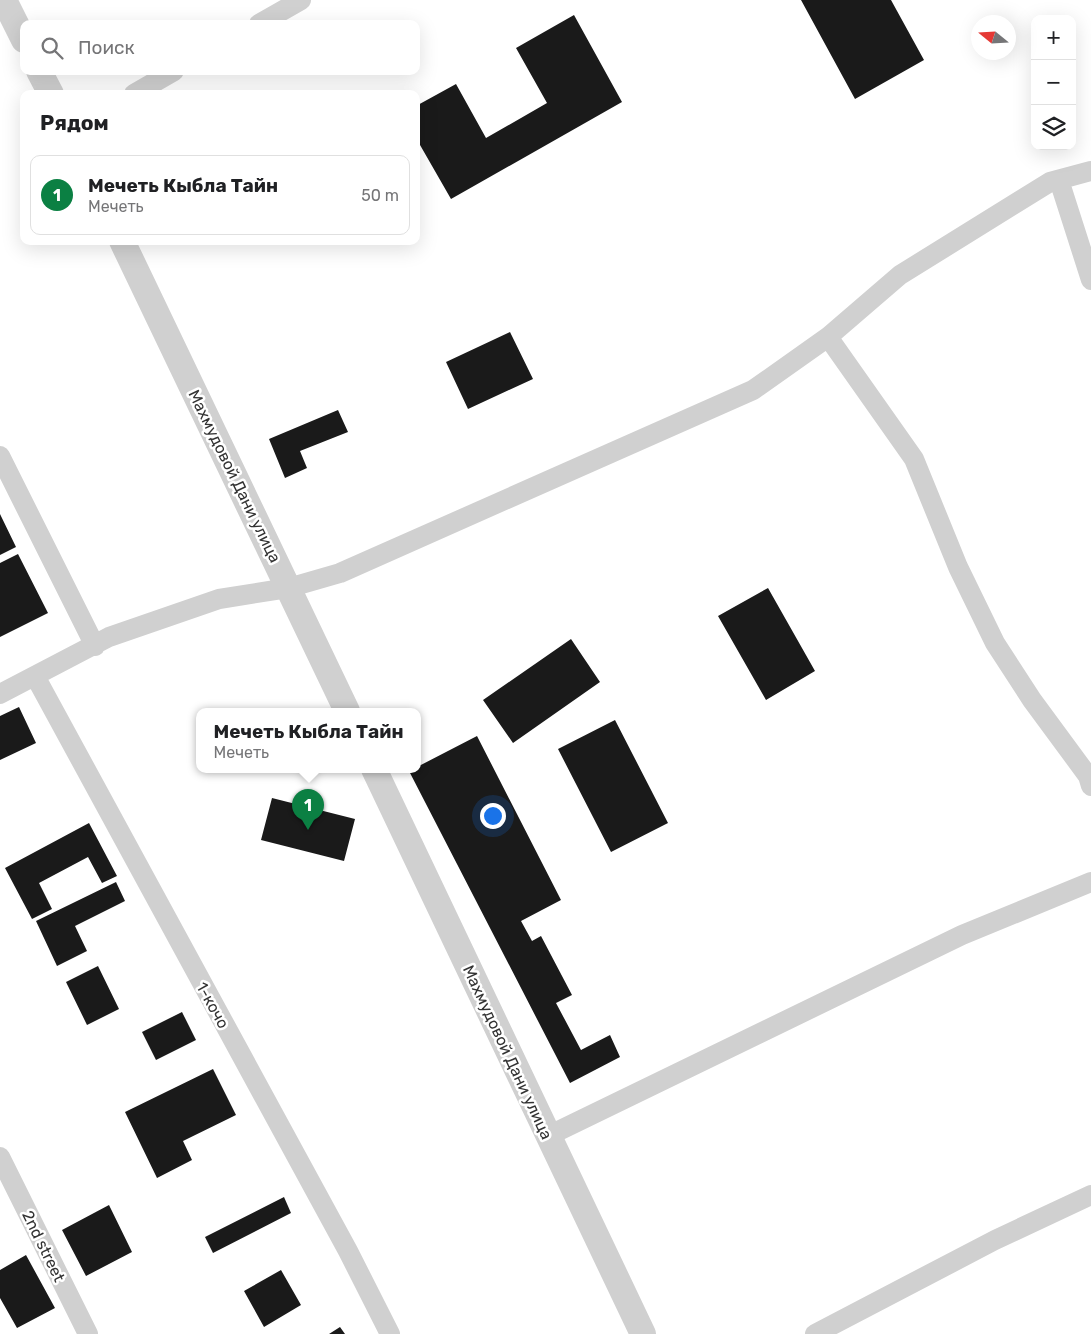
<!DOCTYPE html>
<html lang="ru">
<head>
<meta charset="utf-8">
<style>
	body { margin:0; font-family:Rubik,sans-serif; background:#f2f2f2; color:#202124 }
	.controls { position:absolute; right:15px; top:15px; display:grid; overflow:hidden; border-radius:10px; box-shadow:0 5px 20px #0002 }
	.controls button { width:45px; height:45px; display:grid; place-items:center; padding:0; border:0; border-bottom:1px solid #e0e0e0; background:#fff; color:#202124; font:25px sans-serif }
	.compass { position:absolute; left:971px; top:15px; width:45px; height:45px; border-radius:50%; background:#fff; box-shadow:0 5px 20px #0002; rotate:288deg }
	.you { position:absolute; left:492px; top:815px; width:18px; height:18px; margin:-12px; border:4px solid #fff; border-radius:50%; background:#1a73e8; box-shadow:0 0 0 8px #1a73e833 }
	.badge { display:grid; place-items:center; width:32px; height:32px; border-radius:50%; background:#0b8043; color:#fff; font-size:16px; font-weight:700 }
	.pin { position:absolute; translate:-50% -41px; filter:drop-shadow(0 1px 2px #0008) }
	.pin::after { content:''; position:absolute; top:26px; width:18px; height:15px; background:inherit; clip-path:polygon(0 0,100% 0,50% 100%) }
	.popup { position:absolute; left:196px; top:708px; width:225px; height:65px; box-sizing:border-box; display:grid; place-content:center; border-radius:10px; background:#fff; filter:drop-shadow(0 1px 4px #0005); font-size:16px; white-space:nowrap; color:#757577 }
	.popup b { font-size:19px; color:#202124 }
	.popup::after { content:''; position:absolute; left:50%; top:100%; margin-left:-10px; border:10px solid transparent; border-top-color:#fff }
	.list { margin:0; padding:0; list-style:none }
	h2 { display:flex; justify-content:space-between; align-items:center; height:65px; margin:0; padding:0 20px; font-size:21px }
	h2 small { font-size:16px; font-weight:400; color:#757577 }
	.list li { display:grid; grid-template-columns:32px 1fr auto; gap:15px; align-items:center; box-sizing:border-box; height:80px; margin:0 10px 10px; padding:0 10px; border:1px solid #e0e0e0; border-radius:10px }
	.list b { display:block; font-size:19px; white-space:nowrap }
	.list p { margin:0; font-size:16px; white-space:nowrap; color:#757577 }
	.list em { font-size:16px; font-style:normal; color:#757577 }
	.icon { flex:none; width:28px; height:28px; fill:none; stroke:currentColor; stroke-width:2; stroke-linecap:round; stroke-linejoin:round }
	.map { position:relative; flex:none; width:1091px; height:1334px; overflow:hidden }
	.search { position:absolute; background:#fff; box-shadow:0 5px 20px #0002; left:20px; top:20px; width:400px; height:55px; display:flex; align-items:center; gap:12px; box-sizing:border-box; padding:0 18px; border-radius:10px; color:#757577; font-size:19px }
	.panel { position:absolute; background:#fff; box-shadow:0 5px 20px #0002; left:20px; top:90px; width:400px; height:155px; border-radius:10px }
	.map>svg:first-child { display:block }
</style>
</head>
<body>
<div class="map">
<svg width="1091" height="1334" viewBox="0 0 1091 1334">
	<rect width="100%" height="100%" fill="#fff"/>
	<!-- building -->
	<path fill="#1a1a1a" d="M801,0H891L924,60L855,99Z
		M574,15L622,102L451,199L416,138V106L456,84L486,138L547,103L516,48Z
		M510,332L533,379L468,409L446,362Z
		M338,410L348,432L300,451L307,468L285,478L269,439Z
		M0,514L16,547L0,555Z
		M18,554L48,613L0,637V563Z
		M768,588L815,671L766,700L718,616Z
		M571,639L600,682L513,743L483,700Z
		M19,707L36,743L0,760V716Z
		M615,720L668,823L611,852L558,749Z
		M477,736L561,900L521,921L532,941L541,936L572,995L556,1003L581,1050L610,1035L620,1057L570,1083L409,771L417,769V767Z
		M272,798L355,819L344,861L261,840Z
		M89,823L117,876L102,883L88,857L39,883L52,909L32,919L5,868Z
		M116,882L125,901L75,926L87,951L57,966L36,921Z
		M98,966L119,1009L87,1025L66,982Z
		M182,1012L196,1040L156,1060L142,1032Z
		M213,1069L236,1115L183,1141L192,1160L157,1178L125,1112Z
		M284,1197L291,1213L213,1253L205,1237Z
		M109,1205L132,1252L86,1276L62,1230Z
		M26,1255L55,1308L17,1328L0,1298V1270Z
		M281,1270L301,1305L264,1327L244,1291Z
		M340,1327L345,1334H329Z"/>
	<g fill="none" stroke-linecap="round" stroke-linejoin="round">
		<!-- minor -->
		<path stroke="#d0d0d0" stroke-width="20" d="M259,24L301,0
			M134,94L174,71
			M1059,180L1091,280
			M828,337L914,459L958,567L995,643L1032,700L1088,776L1091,786
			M0,456L95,646
			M35,676L348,1251L390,1334
			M0,694L109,637L219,599L288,588L340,573L753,390L828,337L900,275L1050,182L1091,171
			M548,1136L962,935L1091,882
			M0,1157L88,1334
			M815,1334L995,1240L1091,1195"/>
		<!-- tertiary -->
		<path stroke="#d0d0d0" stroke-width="26" d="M4,0L24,40
			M39,71L51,94
			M122,241L347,711
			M374,769L643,1334"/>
	</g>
	<g text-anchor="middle" stroke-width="5" stroke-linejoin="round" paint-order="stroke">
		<!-- street labels -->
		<g font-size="16" fill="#333" stroke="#fff">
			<text transform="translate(235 476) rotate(64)" y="6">Махмудовой Дани улица</text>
			<text transform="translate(213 1005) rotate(61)" y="6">1-кочо</text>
			<text transform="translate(508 1052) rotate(65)" y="6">Махмудовой Дани улица</text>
			<text transform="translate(44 1246) rotate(64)" y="6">2nd street</text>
		</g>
	</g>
</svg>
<div class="controls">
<button>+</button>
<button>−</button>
<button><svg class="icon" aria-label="layers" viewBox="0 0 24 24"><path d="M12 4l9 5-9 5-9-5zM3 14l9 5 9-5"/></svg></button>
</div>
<svg class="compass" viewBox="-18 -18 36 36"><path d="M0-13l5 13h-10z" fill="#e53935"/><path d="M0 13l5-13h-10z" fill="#757577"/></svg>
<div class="you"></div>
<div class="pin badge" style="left:308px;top:830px">1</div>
<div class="popup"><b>Мечеть Кыбла Тайн</b>Мечеть</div>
<div class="search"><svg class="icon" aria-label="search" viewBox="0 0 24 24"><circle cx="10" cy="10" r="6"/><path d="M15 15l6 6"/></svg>Поиск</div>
<section class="panel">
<h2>Рядом<small></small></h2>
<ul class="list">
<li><span class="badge">1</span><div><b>Мечеть Кыбла Тайн</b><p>Мечеть</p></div><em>50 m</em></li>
</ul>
</section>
</div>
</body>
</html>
